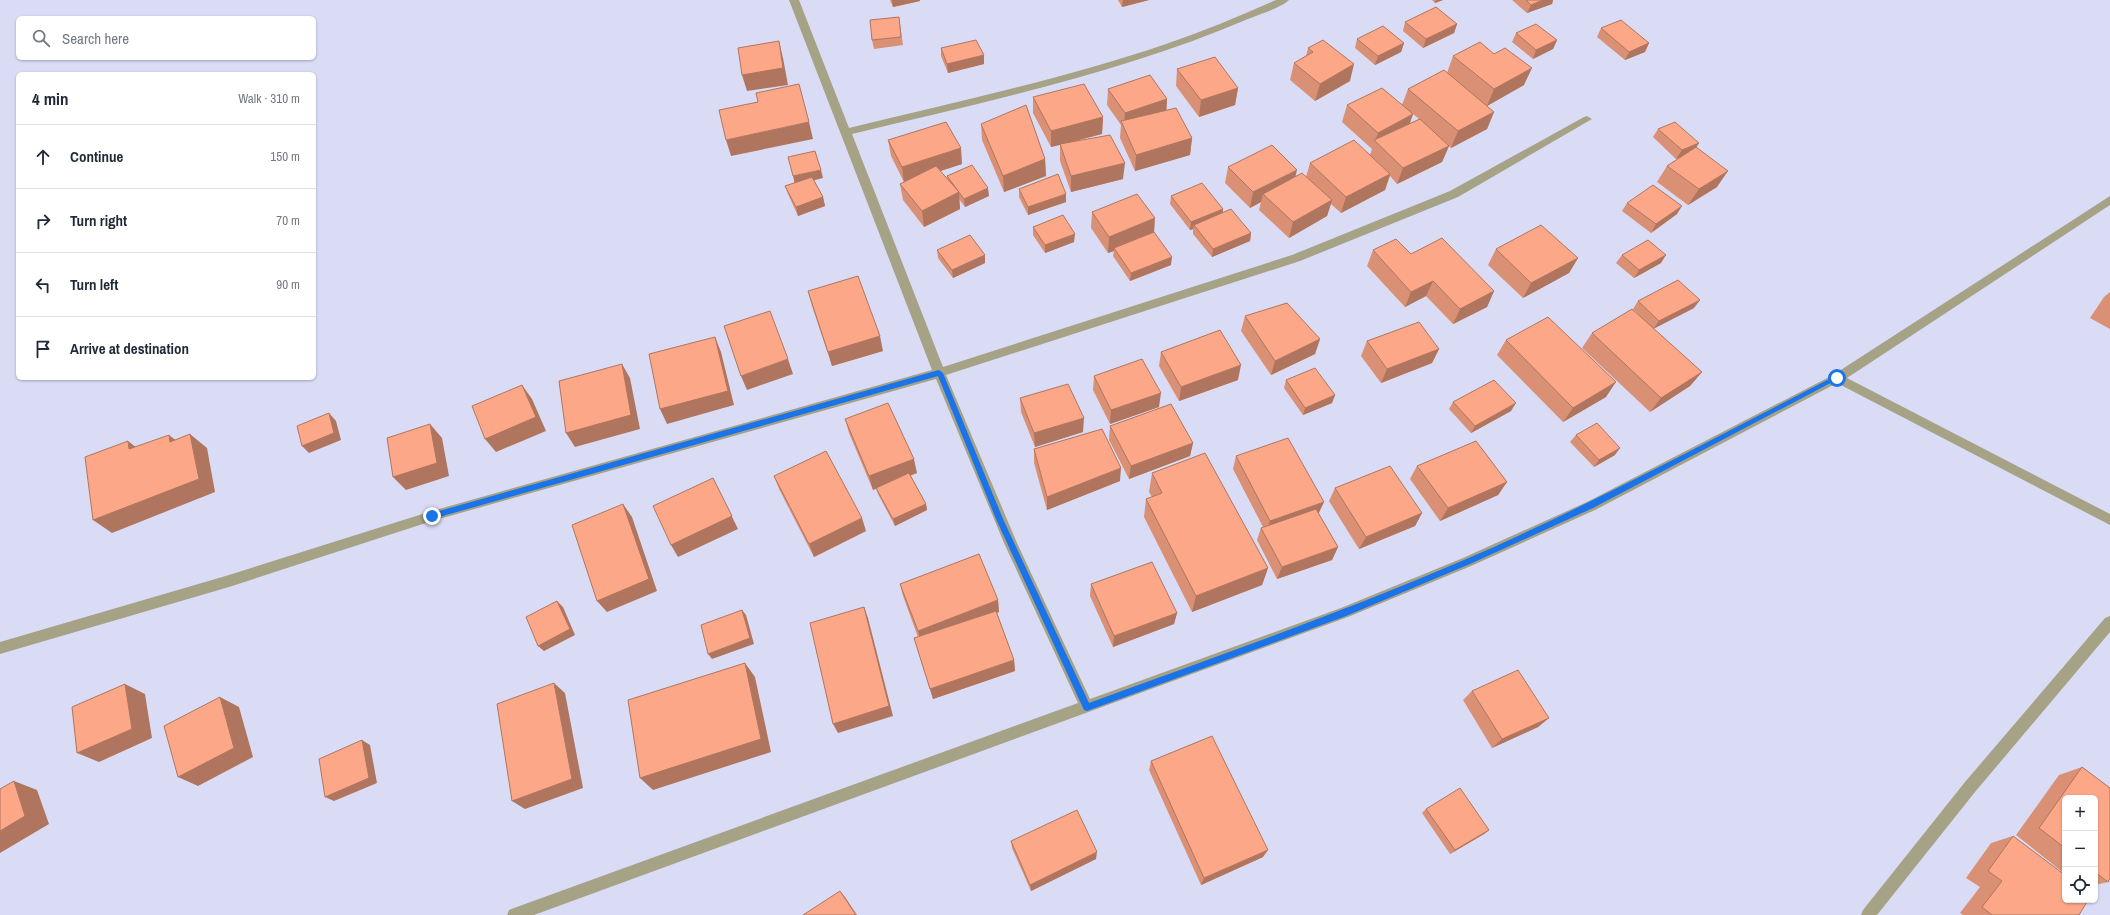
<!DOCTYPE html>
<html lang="en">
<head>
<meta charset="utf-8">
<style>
	body { margin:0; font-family:"Archivo Narrow",sans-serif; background:#f2f2f3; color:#1f2937 }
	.controls { position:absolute; right:12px; bottom:12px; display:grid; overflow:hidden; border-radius:6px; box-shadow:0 1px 3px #0004 }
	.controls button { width:36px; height:36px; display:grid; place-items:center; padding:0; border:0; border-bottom:1px solid #e0e1e3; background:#fff; color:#1f2937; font:20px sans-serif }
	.stop { position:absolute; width:12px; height:12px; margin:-9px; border:3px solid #1a73e8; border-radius:50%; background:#fff }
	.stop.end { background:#1a73e8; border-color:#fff; box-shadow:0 1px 4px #0008 }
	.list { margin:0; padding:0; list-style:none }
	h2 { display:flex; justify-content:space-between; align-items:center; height:52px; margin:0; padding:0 16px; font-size:17px }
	h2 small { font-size:13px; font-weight:400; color:#747a83 }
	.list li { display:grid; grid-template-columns:26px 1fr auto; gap:12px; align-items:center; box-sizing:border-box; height:64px; padding:0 16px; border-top:1px solid #e0e1e3 }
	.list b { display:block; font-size:15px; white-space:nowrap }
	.list em { font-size:13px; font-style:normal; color:#747a83 }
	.icon { flex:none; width:22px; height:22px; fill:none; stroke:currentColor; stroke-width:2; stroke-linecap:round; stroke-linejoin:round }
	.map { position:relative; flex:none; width:2110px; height:915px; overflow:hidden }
	.search { position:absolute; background:#fff; box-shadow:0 1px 3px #0004; left:16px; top:16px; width:300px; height:44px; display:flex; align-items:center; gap:10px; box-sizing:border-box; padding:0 14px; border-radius:6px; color:#747a83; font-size:15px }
	.panel { position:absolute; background:#fff; box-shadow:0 1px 3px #0004; left:16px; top:72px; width:300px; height:308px; border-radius:6px }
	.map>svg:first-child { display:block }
</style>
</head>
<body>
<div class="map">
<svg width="2110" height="915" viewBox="0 0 2110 915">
	<rect width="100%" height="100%" fill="#dadcf6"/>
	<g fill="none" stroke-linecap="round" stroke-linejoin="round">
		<!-- street -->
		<path fill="#a6a286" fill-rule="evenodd" d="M789,0H799L849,128C955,102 1063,79 1166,44C1204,31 1240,16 1276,0H1289C1283,7 1257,15 1248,19C1121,73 985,102 852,134L943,367L1292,255L1450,191L1584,117L1587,116L1592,119L1458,197L1300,261L946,375L1017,543L1090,699L1341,608L1463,558L1587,502L1833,375L2110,196V205L1847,378L2110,514V525L1837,383L1595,510L1471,566L1348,617L534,915H507L509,910L514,908L1078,703L1004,543L936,379L432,521L229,587L0,654V642L229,575L432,511L932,370Z
			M2110,616V632L1975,792L1877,915H1861L1863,910L1965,782L2105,618Z"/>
	</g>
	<!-- wall -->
	<path fill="#d99074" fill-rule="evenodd" d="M890,0H920V1L893,7Z
		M1118,0H1149L1122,7Z
		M1432,0H1443L1435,3Z
		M1512,0H1553L1552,4L1527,13Z
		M899,17L903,45L874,49L872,40Z
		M1405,22L1457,24L1454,33L1423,48L1403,31Z
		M1601,28L1649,43L1645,52L1625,60L1597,37Z
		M1516,33L1557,40L1553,49L1533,59L1512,42Z
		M1357,39L1404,43L1401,52L1375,65L1355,48Z
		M941,48L984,64L948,73L941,56Z
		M1308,48L1350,81L1315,101L1290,80L1294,63L1306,56Z
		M1453,56L1524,85L1487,106L1494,112L1487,129L1451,148L1445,142L1449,146L1442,162L1397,184L1390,176L1385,190L1341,213L1331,204L1327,216L1289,238L1259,210L1261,202L1250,208L1225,183L1228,167L1306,177L1310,163L1370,155L1372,149L1342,122L1347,105H1402L1408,89L1447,73ZM1413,114L1419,119L1410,123Z
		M1177,69L1238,88L1235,105L1199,117L1176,86Z
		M1108,89L1167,99L1166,111L1192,138L1190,155L1135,171L1120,138L1121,125L1107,105Z
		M1033,97L1103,117L1102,134L1068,143L1123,179L1071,192L1060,161V145L1051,147L1033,113Z
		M981,124L1045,159L1046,176L1004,192L982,140Z
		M1658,129L1699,143L1696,147L1717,187L1688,205L1657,182L1667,166L1682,156L1676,159L1653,137Z
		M888,140L962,164L940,171L948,179L947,176L989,196L965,207L959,199L960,209L924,227L903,200L900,184L904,182L891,156Z
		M823,178L814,180L823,197L825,206L798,216L788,194L785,186L794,183Z
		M1019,189L1066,202L1028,215L1019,197Z
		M1171,196L1223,209V213L1251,233L1250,241L1212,257L1193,234V229L1190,230L1170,204Z
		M1627,203L1677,214L1651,233L1622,211Z
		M1092,212L1154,232L1171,265L1130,281L1113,256L1114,251L1108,253L1091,228Z
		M1033,227L1074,242L1045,253L1033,235Z
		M1496,249L1578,258L1569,273L1523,298L1488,265Z
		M937,250L985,263L953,278L938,258Z
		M1373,250L1411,254L1494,291L1487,307L1453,324L1426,296L1405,307L1367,266Z
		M1622,255L1661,263L1634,278L1616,263Z
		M808,291L883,351L832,366L812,306Z
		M2110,292V329L2090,318L2104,297Z
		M1638,301L1694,308L1653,329L1702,372L1690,386L1650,412L1582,348L1592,333L1650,326L1633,309Z
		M1245,316L1320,339L1315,354L1271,375L1241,331Z
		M1506,340L1606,397L1563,422L1497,355Z
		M1367,341L1439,349L1432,363L1381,383L1361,356Z
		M1161,352L1238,380L1179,401L1159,366Z
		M1094,376L1159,407L1110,424L1093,390Z
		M1286,380L1335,395L1332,403L1303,415L1284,388Z
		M1020,398L1083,432L1035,447L1021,412Z
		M1453,402L1511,411L1471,433L1449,409Z
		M845,419L917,473L910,475L926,504L927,510L895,526L878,494L876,488L873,490L849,433Z
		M1110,426L1193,443L1190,456L1129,479L1109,440Z
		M1576,435L1615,455L1594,467L1570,442Z
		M1034,449L1120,481L1047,510L1034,463Z
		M1236,456L1319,514L1338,547L1332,560L1277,579L1257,540L1261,528L1263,527L1233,469Z
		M1417,466L1507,482L1498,495L1440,521L1410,479Z
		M1152,473L1268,568L1262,585L1192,612L1144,517L1146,499L1152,497L1149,492Z
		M774,476L866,531L814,557L779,489Z
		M1335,488L1422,513L1415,526L1359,549L1329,501Z
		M900,584L998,600L999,612L997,613L1014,660L1015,671L933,699L914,638L918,637L903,596Z
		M1091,584L1177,613L1174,624L1113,647L1090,596Z
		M1472,691L1549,718L1538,727L1492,748L1463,700Z
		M1151,761L1263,857L1201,885L1149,770Z
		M2082,767L2110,788V878L2108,882L2095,885V798H2065V874L2016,835L2059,775Z
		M1426,809L1489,830L1484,834L1450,854L1422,813Z
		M2013,836L2079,915H1963L1960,913L1980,887L1966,878L1991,843Z
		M1011,841L1096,859L1031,891L1012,848Z"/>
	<!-- shaded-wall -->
	<path fill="#b0755e" d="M892,0H920V1L893,7Z
		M1123,0H1149L1122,7Z
		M1436,0H1443L1435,3Z
		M1543,0H1553L1552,4L1527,13L1531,5Z
		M1457,24L1454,33L1423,48L1426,39Z
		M1557,40L1553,49L1533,59L1536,50Z
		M779,41L783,58L788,85L747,91L742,75Z
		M1404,43L1401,52L1375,65L1378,56Z
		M1649,43L1645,52L1625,60L1629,52Z
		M984,55V64L948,73L947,64Z
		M1354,64L1350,81L1315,101L1320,84Z
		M1532,68L1524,85L1487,106L1494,89Z
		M1238,88L1235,105L1199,117L1201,100Z
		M1167,99L1166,116L1124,128L1125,113Z
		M1494,112L1487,129L1451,148L1458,131Z
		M1413,114L1407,131L1375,141L1378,133Z
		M1103,117L1102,134L1051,147V131Z
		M809,122L813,139L731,156L726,140Z
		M1192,138L1190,155L1135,171L1136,155Z
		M1699,143L1694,151L1676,159L1682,150Z
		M1449,146L1442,162L1397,184L1403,168Z
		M961,148L962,164L904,183L902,167Z
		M1045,159L1046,176L1004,192L1003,176Z
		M1125,163L1123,179L1071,192V176Z
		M821,170L823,178L795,185L793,176Z
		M1297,170L1293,186L1263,194L1261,202L1250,208L1253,192Z
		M1728,171L1717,187L1688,205L1699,189Z
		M1390,174L1385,190L1341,213L1346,197Z
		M988,188L989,196L965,207L964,199Z
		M959,192L960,209L924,227L922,211Z
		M1066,194V202L1028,215V207Z
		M823,197L825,206L798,216L796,207Z
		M1332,200L1327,216L1289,238L1293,222Z
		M1682,206L1677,214L1651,233L1656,224Z
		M1223,209L1222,217L1194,225L1193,229L1190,230L1191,222Z
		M1155,218L1154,234L1114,248V251L1108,253L1109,237Z
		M1251,233L1250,241L1212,257L1213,249Z
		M1075,234L1074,242L1045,253V245Z
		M985,255V263L953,278L952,270Z
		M1666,255L1661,263L1634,278L1639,270Z
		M1172,257L1171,265L1130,281L1131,273Z
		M1578,258L1569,273L1523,298L1531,283Z
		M1433,281L1426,296L1405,307L1411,292Z
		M1494,291L1487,307L1453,324L1460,309Z
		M1700,300L1694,308L1653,329L1659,321Z
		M880,336L883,351L832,366L828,352Z
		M715,337L721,352L734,405L667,424L660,409Z
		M1320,339L1315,354L1271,375L1275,361Z
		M1439,349L1432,363L1381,383L1387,369Z
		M788,359L793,374L747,390L741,376Z
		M622,364L630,378L640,429L575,447L566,433Z
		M1241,365L1238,380L1179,401L1181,387Z
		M1702,372L1690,386L1650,412L1661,398Z
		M1616,382L1606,397L1563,422L1573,408Z
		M522,385L532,399L546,431L496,452L485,439Z
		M1161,393L1159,407L1110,424L1111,410Z
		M1335,395L1332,403L1303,415L1305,408Z
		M1516,403L1511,411L1471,433L1475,426Z
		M329,413L336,421L341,440L309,453L302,446Z
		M1084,418L1083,432L1035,447L1034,433Z
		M430,424L442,438L449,476L406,490L393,477Z
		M190,434L207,448L215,492L112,533L93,520Z
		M169,435L186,448L170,442Z
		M128,441L146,455L129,449Z
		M1193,443L1190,456L1129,479L1131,466Z
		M1620,448L1615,455L1594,467L1599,460Z
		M914,459L917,473L873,490L869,476Z
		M1121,468L1120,481L1047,510V497Z
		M713,478L738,529L678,557L671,545Z
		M1507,482L1498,495L1440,521L1448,508Z
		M1324,502L1318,515L1266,533L1270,521Z
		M623,504L632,517L657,591L607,612L597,601Z
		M926,504L927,510L895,526L893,519Z
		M1422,513L1415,526L1359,549L1366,537Z
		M862,518L866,531L814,557L809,544Z
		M1338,547L1332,560L1277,579L1282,567Z
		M1268,568L1262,585L1192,612L1196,596Z
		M998,600L999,612L921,642L918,631Z
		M557,601L563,607L575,635L544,651L538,646Z
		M864,607L868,618L893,716L838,733L833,724Z
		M742,610L746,615L754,644L712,659L708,654Z
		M1177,613L1174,624L1113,647L1114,636Z
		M1014,660L1015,671L933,699L930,689Z
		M745,663L755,677L771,752L653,790L640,778Z
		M554,683L565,693L583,788L525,809L512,801Z
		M125,684L145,694L152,738L99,762L77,753Z
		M220,697L239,707L253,757L198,786L178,777Z
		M1549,718L1538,727L1492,748L1502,739Z
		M362,740L370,745L377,783L334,801L325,797Z
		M14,781L37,790L49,824L0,853V831Z
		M1489,830L1484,834L1450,854L1455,850Z
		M1268,850L1263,857L1201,885L1204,878Z
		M1097,852L1096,859L1031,891L1030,885Z
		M840,891L845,897L857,915H856Z"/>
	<!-- building -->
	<path fill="#fca787" stroke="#b0755e" d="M1526,0H1543L1531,5Z
		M1436,7L1457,24L1426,39L1405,22Z
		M899,17L901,37L872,40L870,20Z
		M1621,20L1649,43L1629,52L1601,28Z
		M1536,24L1557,40L1536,50L1516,33Z
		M1383,26L1404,43L1378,56L1357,39Z
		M976,40L984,55L947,64L941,48Z
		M1323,40L1354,64L1320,84L1294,63L1313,52L1308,48Z
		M779,41L783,68L742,75L738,48Z
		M1480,42L1494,54L1505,48L1532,68L1494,89L1453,56Z
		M1215,57L1238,88L1201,100L1177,69Z
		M1444,70L1494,112L1458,131L1408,89Z
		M1150,75L1167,99L1125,113L1108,89Z
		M799,84L809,122L726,140L719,110L758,102L756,93Z
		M1084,84L1103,117L1051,131L1033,97Z
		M1382,88L1413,114L1378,133L1347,105Z
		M1026,105L1045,159L1003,176L981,124Z
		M1176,108L1192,138L1136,155L1121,121Z
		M1420,119L1449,146L1403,168L1374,140Z
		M946,122L961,148L902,167L888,140Z
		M1675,122L1699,143L1682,150L1658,129Z
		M1110,135L1125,163L1071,176L1060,144Z
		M1354,140L1390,174L1346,197L1310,163Z
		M1272,145L1297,170L1253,192L1228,167Z
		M1696,147L1728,171L1699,189L1667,166Z
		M815,151L821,170L793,176L788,157Z
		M972,165L988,188L964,199L947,176Z
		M936,166L959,192L922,211L900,184Z
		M1302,173L1332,200L1293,222L1263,194Z
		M1058,174L1066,194L1028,207L1019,189Z
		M812,177L823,197L796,207L785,186Z
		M1202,183L1223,209L1191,222L1171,196Z
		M1653,185L1682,206L1656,224L1627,203Z
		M1137,194L1155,218L1109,237L1092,212Z
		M1231,209L1251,233L1213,249L1194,225Z
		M1063,215L1075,234L1045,245L1033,227Z
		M1541,225L1578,258L1531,283L1496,249Z
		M1154,232L1172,257L1131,273L1114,248Z
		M970,235L985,255L952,270L937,250Z
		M1442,238L1494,291L1460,309L1433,281L1411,292L1373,250L1396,239L1411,254Z
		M1648,240L1666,255L1639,270L1622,255Z
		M858,276L880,336L828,352L808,291Z
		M1678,280L1700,300L1659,321L1638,301Z
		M1287,303L1320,339L1275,361L1245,316Z
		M1632,309L1702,372L1661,398L1592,333Z
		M770,311L788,359L741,376L724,326Z
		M1548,317L1616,382L1573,408L1506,340Z
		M1419,322L1439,349L1387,369L1367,341Z
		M1220,330L1241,365L1181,387L1161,352Z
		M715,337L728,391L660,409L649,354Z
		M1142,359L1161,393L1111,410L1094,376Z
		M622,364L631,415L566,433L559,381Z
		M1315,368L1335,395L1305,408L1286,380Z
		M1494,380L1516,403L1475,426L1453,402Z
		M1068,384L1084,418L1034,433L1020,398Z
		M522,385L536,417L485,439L472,406Z
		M888,403L914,459L869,476L845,419Z
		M1171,404L1193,443L1131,466L1110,426Z
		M329,413L334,433L302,446L297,426Z
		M1597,423L1620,448L1599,460L1576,435Z
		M430,424L437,463L393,477L387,438Z
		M1102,429L1121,468L1047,497L1034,449Z
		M190,434L199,479L93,520L85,457L128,441L129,449L169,435L170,442Z
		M1288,438L1324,502L1270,521L1236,456Z
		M1476,441L1507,482L1448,508L1417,466Z
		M826,451L862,518L809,544L774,476Z
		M1205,453L1268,568L1196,596L1146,499L1162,493L1152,473Z
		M1390,466L1422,513L1366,537L1335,488Z
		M909,473L926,504L893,519L876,488Z
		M713,478L732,516L671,545L653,506Z
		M623,504L649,579L597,601L572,525Z
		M1316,509L1338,547L1282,567L1261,528Z
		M979,554L998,600L918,631L900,584Z
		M1152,562L1177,613L1114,636L1091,584Z
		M557,601L570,629L538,646L526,617Z
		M864,607L889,706L833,724L810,623Z
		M742,610L750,638L708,654L701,625Z
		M996,611L1014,660L930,689L914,638Z
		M745,663L761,739L640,778L628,700Z
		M1518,670L1549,718L1502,739L1472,691Z
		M554,683L572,779L512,801L497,704Z
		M125,684L132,729L77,753L72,707Z
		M220,697L234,748L178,777L164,726Z
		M1212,736L1268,850L1204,878L1151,761Z
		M362,740L369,778L325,797L319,759Z
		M2082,767L2110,788V878L2108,882L2095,872V798H2065V848L2039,828Z
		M14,781L25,816L0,831V789Z
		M1460,788L1489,830L1455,850L1426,809Z
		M1077,810L1097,852L1030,885L1011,841Z
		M2013,836L2065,875V900H2088L2079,915H1992L1982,907L2002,881L1988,871Z
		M840,891L856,915H803Z"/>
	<!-- route -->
	<path fill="#1a73e8" d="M939,370L943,373L1003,519L1089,703C1215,657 1341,613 1464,560C1591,505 1712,439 1835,376L1840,378L1593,508L1470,564L1346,616L1087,711L1084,710L996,519L938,376L432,519L429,516L432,513Z"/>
</svg>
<div class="controls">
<button>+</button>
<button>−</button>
<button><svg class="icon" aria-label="locate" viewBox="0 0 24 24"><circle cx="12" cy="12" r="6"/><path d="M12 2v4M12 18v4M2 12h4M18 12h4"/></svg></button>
</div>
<div class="stop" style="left:1837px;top:378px"></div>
<div class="stop end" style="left:432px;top:516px"></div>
<div class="search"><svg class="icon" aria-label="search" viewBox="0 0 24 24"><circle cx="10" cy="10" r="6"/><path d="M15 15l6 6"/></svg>Search here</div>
<section class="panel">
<h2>4 min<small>Walk · 310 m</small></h2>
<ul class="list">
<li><svg class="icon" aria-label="ahead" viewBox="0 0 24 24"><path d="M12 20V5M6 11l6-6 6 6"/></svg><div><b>Continue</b></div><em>150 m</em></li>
<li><svg class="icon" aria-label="right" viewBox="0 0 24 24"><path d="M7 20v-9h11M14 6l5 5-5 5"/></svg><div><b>Turn right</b></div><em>70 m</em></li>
<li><svg class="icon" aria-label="left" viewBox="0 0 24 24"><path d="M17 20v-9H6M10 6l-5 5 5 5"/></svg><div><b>Turn left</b></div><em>90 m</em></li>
<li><svg class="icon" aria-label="arrive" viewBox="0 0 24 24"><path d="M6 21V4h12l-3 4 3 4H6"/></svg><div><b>Arrive at destination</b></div></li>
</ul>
</section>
</div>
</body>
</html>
